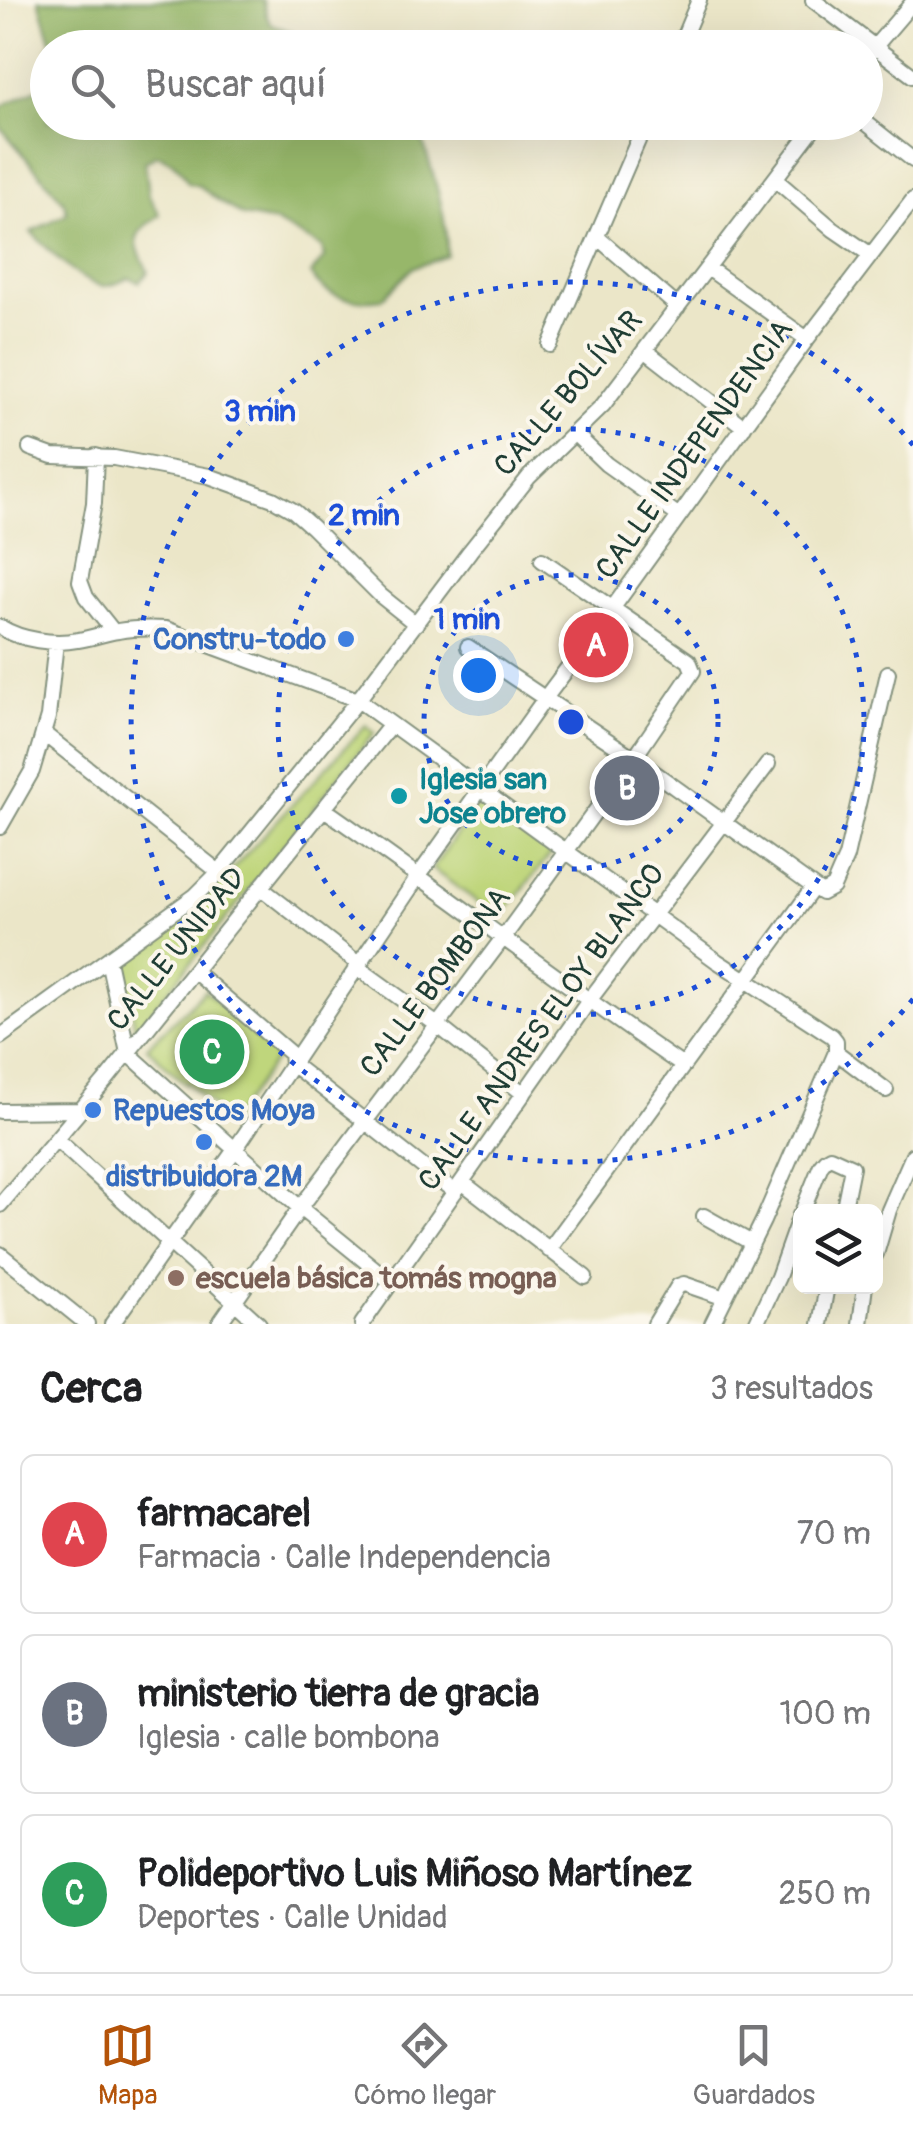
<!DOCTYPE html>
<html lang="es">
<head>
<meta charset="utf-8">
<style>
	body { margin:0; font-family:Pangolin,sans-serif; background:#f2f2f2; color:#202124 }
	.controls { position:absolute; right:30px; bottom:30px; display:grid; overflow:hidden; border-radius:15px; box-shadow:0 10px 40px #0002 }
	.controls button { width:90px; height:90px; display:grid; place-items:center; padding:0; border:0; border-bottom:2px solid #e0e0e0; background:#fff; color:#202124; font:50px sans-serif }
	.you { position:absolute; left:478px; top:675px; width:35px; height:35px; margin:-25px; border:8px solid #fff; border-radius:50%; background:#1a73e8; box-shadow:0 0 0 15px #1a73e833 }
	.badge { display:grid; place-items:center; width:65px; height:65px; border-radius:50%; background:#b45309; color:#fff; font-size:32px; font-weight:700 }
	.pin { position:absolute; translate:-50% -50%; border:5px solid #fff; box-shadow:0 2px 10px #0006 }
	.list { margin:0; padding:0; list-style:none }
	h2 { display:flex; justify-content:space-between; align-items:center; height:130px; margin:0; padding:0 40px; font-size:42px }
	h2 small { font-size:32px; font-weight:400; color:#757577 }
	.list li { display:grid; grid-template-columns:65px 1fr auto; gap:30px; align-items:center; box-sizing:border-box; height:160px; margin:0 20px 20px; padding:0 20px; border:2px solid #e0e0e0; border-radius:15px }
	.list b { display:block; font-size:38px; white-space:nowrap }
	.list p { margin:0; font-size:32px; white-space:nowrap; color:#757577 }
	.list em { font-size:32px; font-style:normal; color:#757577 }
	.icon { flex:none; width:55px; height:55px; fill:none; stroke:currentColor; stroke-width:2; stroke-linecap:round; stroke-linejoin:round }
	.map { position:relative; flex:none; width:913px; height:1324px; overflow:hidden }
	.search { position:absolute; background:#fff; box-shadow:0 10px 40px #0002; left:30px; right:30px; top:30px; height:110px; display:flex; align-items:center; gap:25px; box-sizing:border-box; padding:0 35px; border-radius:55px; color:#757577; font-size:38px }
	.sheet { height:670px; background:#fff }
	nav { display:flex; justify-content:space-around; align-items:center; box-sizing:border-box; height:140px; border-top:2px solid #e0e0e0; background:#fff; font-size:28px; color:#757577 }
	nav a { display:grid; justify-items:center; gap:5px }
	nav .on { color:#b45309 }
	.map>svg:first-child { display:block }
</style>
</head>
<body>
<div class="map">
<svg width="913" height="1324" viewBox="0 0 913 1324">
	<rect width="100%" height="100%" fill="#fbf7ec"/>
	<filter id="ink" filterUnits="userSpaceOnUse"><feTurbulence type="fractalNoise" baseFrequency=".01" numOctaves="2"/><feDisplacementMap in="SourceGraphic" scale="20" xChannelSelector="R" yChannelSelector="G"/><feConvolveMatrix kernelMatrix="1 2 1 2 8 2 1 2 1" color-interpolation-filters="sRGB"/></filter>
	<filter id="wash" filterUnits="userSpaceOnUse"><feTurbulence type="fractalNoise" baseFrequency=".0048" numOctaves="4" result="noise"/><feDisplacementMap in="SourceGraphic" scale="40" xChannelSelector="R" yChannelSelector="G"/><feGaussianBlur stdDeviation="2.25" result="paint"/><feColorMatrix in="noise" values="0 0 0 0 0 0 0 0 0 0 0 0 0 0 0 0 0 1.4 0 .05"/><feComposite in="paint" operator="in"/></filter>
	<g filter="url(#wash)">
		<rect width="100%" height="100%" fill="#ebe6c8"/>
		<!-- green -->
		<path fill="#bfd67b" stroke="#6f8a58" stroke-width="2.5" d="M366,725L374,733L136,1031L121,963L200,904Z
			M482,798L553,851L500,918L432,869Z
			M205,990L277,1057L230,1122L187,1083L185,1084L147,1047Z"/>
		<!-- forest -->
		<path fill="#97b76b" stroke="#5b7a50" stroke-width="2.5" d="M39,0H263C269,27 266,23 292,32L297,47H49L52,44Z
			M47,84L48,122H342C360,142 362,128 380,123C382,122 395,123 398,123L402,132L422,139C434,177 447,214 447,255L436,260L414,267L382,299C355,303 326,299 311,274L324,258L322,247L275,222L243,216L216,199L199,186L188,183C180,167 173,159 156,155L145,162L149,195L160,215C127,236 135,242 148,272L140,282L129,278C122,281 113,286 105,286C80,285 48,248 31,232L67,213L64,202L0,127V107Z"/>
	</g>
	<g filter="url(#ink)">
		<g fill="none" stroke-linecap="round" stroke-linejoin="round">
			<defs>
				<path id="minor" d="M813,0L913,76
					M679,48L699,0
					M866,57L913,2
					M865,122L913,160
					M776,180L833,229L871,255
					M597,237L678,307
					M708,268L807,339
					M550,345L646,122
					M646,351L744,427
					M575,434L606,464L679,516
					M30,448L52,456L114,458L209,476L273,499L294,511L312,527L381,596L416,624
					M96,456L94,503L80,581L86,597L113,631
					M0,627C21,640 54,645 78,640C92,638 104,633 118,631C134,628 149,628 166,629L358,700L717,961L832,1036L836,1041V1052L886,1090
					M468,647L634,758L822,893L833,887L846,857L888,673
					M43,733L219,872
					M324,809C445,893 561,983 683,1066
					M0,827L32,771L48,717L56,642
					M261,888L355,961L357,967L436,1024L524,1094
					M108,960L128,1053L300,1208L391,1282
					M194,971L291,1054L292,1064L455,1192
					M0,1037L195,896L219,872L358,700L470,551L529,477L603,405L818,122
					M0,1111L81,1110
					M56,1139L259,1324
					M462,1182L585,1277
					M0,1205L106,1080L391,725
					M802,1212L821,1165L825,1160L830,1157L852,1167L843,1212
					M704,1216L752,1243
					M549,1250L813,888
					M0,1254L87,1324
					M876,1254L889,1210L913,1155
					M112,1324L236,1148L419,875L546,697L612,609L807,339L913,200
					M219,1324L300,1208L503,938L634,758L693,671L689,661L542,560
					M362,1324L588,1002L768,764
					M655,1324L678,1286L684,1284L725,1298
					M712,1324L763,1221L836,1052
					M756,1324L778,1277L800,1215
					M820,1324L827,1286
					M860,1324L865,1286"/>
			</defs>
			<!-- minor casing -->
			<use href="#minor" stroke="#85927e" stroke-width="18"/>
			<!-- minor -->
			<use href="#minor" stroke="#fff" stroke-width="14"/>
		</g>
	</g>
	<!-- distance rings -->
	<g fill="none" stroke="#1d4ed8" stroke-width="5" stroke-dasharray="5 10">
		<circle cx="571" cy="722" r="147"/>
		<circle cx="571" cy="722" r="293"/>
		<path d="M913 999A440 440 0 1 1 913 445"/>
	</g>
	<!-- markers -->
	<g fill="#3f7fe0" stroke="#fbf7ec" stroke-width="4">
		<circle cx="346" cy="639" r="10"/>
		<circle cx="93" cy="1110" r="10"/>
		<circle cx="204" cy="1142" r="10"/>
	</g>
	<circle fill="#0f9aa8" stroke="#fbf7ec" stroke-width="4" cx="399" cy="796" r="10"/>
	<circle fill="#8d6e63" stroke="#fbf7ec" stroke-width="4" cx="176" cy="1278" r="10"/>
	<g text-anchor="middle" stroke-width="8" stroke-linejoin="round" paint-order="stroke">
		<!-- street labels -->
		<g font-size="30" fill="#1f3d34" stroke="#fbf7ec">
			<text transform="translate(568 393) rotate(-49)" y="10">CALLE BOLÍVAR</text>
			<text transform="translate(694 449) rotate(-54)" y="10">CALLE INDEPENDENCIA</text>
			<text transform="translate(176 949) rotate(-51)" y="10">CALLE UNIDAD</text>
			<text transform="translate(435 982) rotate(-53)" y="10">CALLE BOMBONA</text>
			<text transform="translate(541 1027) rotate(-54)" y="10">CALLE ANDRES ELOY BLANCO</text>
		</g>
		<!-- shop labels -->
		<g font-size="30" font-weight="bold" fill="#366cbe" stroke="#fbf7ec" text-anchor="end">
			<text x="326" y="649">Constru-todo</text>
			<text x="113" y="1120" text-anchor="start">Repuestos Moya</text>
			<text x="204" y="1186" text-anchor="middle">distribuidora 2M</text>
		</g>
		<!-- culture labels -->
		<g font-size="30" font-weight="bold" fill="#0d838f" stroke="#fbf7ec" text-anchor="start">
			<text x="419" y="789">Iglesia san<tspan x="419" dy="34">Jose obrero</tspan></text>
		</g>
		<!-- education labels -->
		<g font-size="30" font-weight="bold" fill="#785e54" stroke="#fbf7ec" text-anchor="start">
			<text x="196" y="1288">escuela básica tomás mogna</text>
		</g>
	</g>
	<circle cx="571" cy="722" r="15" fill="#1d4ed8" stroke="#fbf7ec" stroke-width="5"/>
	<g font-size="30" text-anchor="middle" font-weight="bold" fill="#1d4ed8" stroke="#fbf7ec" stroke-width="8" stroke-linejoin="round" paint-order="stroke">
		<text x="260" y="421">3 min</text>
		<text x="364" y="525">2 min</text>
		<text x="467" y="629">1 min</text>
	</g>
</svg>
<div class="controls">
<button><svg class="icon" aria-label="layers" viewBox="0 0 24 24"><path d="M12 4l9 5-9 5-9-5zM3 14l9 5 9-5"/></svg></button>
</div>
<div class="you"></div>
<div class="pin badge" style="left:596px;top:645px;background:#e0444e">A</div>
<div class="pin badge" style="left:627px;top:788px;background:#6b7280">B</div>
<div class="pin badge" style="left:212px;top:1052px;background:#2e9e5b">C</div>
<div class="search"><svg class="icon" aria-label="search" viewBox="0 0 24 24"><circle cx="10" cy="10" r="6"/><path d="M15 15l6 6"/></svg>Buscar aquí</div>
</div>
<section class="sheet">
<h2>Cerca<small>3 resultados</small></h2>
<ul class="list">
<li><span class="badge" style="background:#e0444e">A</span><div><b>farmacarel</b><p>Farmacia · Calle Independencia</p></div><em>70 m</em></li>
<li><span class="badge" style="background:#6b7280">B</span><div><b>ministerio tierra de gracia</b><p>Iglesia · calle bombona</p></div><em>100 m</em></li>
<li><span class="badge" style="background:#2e9e5b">C</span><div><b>Polideportivo Luis Miñoso Martínez</b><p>Deportes · Calle Unidad</p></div><em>250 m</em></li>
</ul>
</section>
<nav>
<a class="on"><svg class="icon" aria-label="map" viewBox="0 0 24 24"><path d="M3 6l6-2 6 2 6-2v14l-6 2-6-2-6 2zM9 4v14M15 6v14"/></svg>Mapa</a>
<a><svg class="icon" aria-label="directions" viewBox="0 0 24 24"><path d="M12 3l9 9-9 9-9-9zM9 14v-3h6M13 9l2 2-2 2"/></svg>Cómo llegar</a>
<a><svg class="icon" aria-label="saved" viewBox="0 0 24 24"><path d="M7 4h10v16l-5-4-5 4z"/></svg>Guardados</a>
</nav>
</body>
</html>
